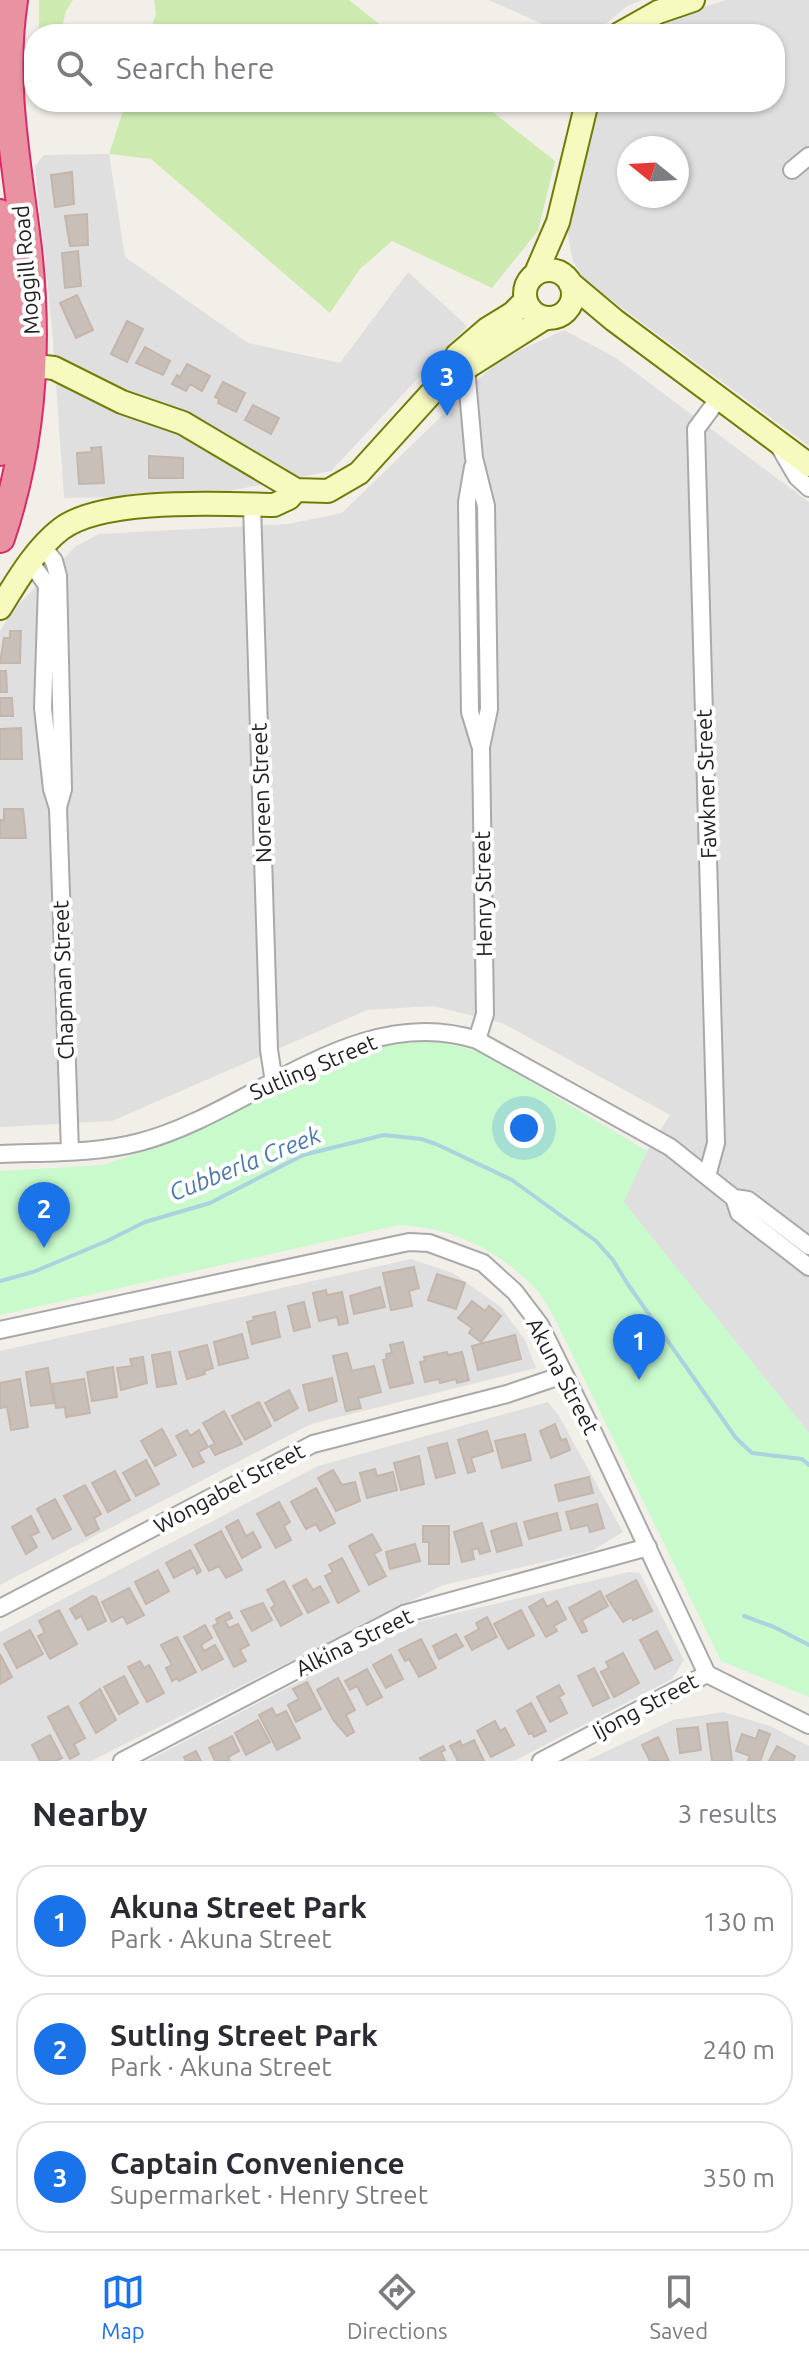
<!DOCTYPE html>
<html lang="en">
<head>
<meta charset="utf-8">
<style>
	body { margin:0; font-family:Ubuntu,sans-serif; background:#f7f7f7; color:#2b2b33 }
	.compass { position:absolute; left:617px; top:136px; width:72px; height:72px; border-radius:50%; background:#fff; box-shadow:0 2px 6px #0004; rotate:288deg }
	.you { position:absolute; left:524px; top:1128px; width:28px; height:28px; margin:-20px; border:6px solid #fff; border-radius:50%; background:#1a73e8; box-shadow:0 0 0 12px #1a73e833 }
	.badge { display:grid; place-items:center; width:52px; height:52px; border-radius:50%; background:#1a73e8; color:#fff; font-size:26px; font-weight:700 }
	.pin { position:absolute; translate:-50% -66px; filter:drop-shadow(0 2px 4px #0008) }
	.pin::after { content:''; position:absolute; top:42px; width:28px; height:24px; background:inherit; clip-path:polygon(0 0,100% 0,50% 100%) }
	.list { margin:0; padding:0; list-style:none }
	h2 { display:flex; justify-content:space-between; align-items:center; height:104px; margin:0; padding:0 32px; font-size:34px }
	h2 small { font-size:26px; font-weight:400; color:#7c7c81 }
	.list li { display:grid; grid-template-columns:52px 1fr auto; gap:24px; align-items:center; box-sizing:border-box; height:112px; margin:0 16px 16px; padding:0 16px; border:2px solid #e1e1e2; border-radius:32px }
	.list b { display:block; font-size:30px; white-space:nowrap }
	.list p { margin:0; font-size:26px; white-space:nowrap; color:#7c7c81 }
	.list em { font-size:26px; font-style:normal; color:#7c7c81 }
	.icon { flex:none; width:44px; height:44px; fill:none; stroke:currentColor; stroke-width:2; stroke-linecap:round; stroke-linejoin:round }
	.map { position:relative; flex:none; width:809px; height:1761px; overflow:hidden }
	.search { position:absolute; background:#fff; box-shadow:0 2px 6px #0004; left:24px; right:24px; top:24px; height:88px; display:flex; align-items:center; gap:20px; box-sizing:border-box; padding:0 28px; border-radius:32px; color:#7c7c81; font-size:30px }
	.sheet { height:488px; background:#fff }
	nav { display:flex; justify-content:space-around; align-items:center; box-sizing:border-box; height:112px; border-top:2px solid #e1e1e2; background:#fff; font-size:22px; color:#7c7c81 }
	nav a { display:grid; justify-items:center; gap:4px }
	nav .on { color:#1a73e8 }
	.map>svg:first-child { display:block }
</style>
</head>
<body>
<div class="map">
<svg width="809" height="1761" viewBox="0 0 809 1761">
	<rect width="100%" height="100%" fill="#f2efe9"/>
	<!-- residential -->
	<path fill="#e0dfdf" fill-rule="evenodd" d="M489,0H643L627,6L594,34H565Z
		M726,0H809V446L584,280L573,261L566,226L596,102H775V34H637L661,21ZM629,148H677V196H629Z
		M109,154L125,257L248,343L340,363L408,272L467,326L331,471L209,495L64,498L52,328L35,166L44,155Z
		M564,330L616,358L809,502V1433L623,1202L647,1151L670,1115L502,1023L433,1006L367,1010L112,1121L0,1127V631L13,610L76,546L99,534L288,524L342,513L499,360Z
		M411,1259L453,1273L501,1307L525,1340L536,1368L311,1424L0,1585V1351Z
		M548,1402L559,1416L623,1532L592,1551L443,1585L91,1761H0V1632L318,1466Z
		M629,1572L640,1573L684,1660L672,1679L514,1761H147L410,1624Z
		M724,1712L770,1726L809,1746V1761H586L673,1720Z"/>
	<!-- grass -->
	<path fill="#cdebb0" d="M39,0H73L66,11L60,34H39Z
		M154,0H349L392,34H149L156,14Z
		M126,102H480L555,161L538,231L492,288L392,241L360,269L330,313L151,159L109,154Z"/>
	<!-- park -->
	<path fill="#c8facc" d="M429,1040L479,1051L647,1151L624,1202L809,1433V1697L721,1661L556,1321C550,1311 544,1298 536,1289C496,1249 455,1228 399,1225L0,1315V1171L103,1165L185,1137L310,1074L383,1046Z"/>
	<g fill="none" stroke-linecap="round" stroke-linejoin="round">
		<!-- stream -->
		<path stroke="#aad3df" stroke-width="4" d="M0,1281L33,1272L107,1241L145,1222L210,1203L303,1155L384,1135L421,1139L436,1144L512,1180L596,1241L613,1260L627,1283L736,1438L752,1453L802,1459L809,1465
			M744,1616L774,1627L809,1645"/>
	</g>
	<!-- building -->
	<path fill="#c7bfb8" stroke="#c4b6ab" stroke-width="2" d="M72,172L74,204L55,207L51,175Z
		M87,214L88,245L70,246L65,216Z
		M78,251L81,286L65,288L62,253Z
		M77,295L93,330L76,338L60,303Z
		M127,321L143,329L127,362L111,354Z
		M145,347L170,361L163,375L136,363Z
		M187,364L210,376L202,391L190,384L186,391L172,384L177,375L180,377Z
		M223,382L245,393L236,412L218,403L219,399L215,397Z
		M253,405L279,418L271,434L245,420Z
		M101,447L104,483L79,484L77,453L92,452L91,448Z
		M149,456L183,458V478H149Z
		M10,631H21L20,663H0L4,638H10Z
		M0,671H6L7,692H0Z
		M0,698H12L13,716H0Z
		M21,728L22,759H0V729Z
		M4,809H23L26,838H0V820H4Z
		M414,1267L419,1288L409,1291L412,1306L391,1310L383,1273Z
		M437,1274L465,1283L456,1309L428,1300Z
		M380,1287L385,1307L354,1314L350,1296Z
		M326,1290L327,1295L342,1292L348,1323L339,1325L337,1317L319,1321L313,1293Z
		M472,1301L485,1311L489,1306L501,1316L481,1342L469,1333L472,1328L458,1318Z
		M304,1302L310,1327L294,1331L288,1306Z
		M275,1312L280,1337L252,1344L247,1322L254,1320L253,1317Z
		M242,1334L248,1358L219,1365L214,1342Z
		M515,1335L521,1359L478,1370L472,1346Z
		M403,1342L413,1383L390,1388L383,1360L387,1359L386,1354L392,1353L390,1345Z
		M207,1345L213,1368L204,1371L205,1374L187,1379L179,1352Z
		M170,1352L176,1384L157,1387L152,1355Z
		M447,1352L448,1355L462,1352L469,1380L457,1383L456,1379L440,1383L439,1379L425,1382L420,1362L425,1361L424,1357Z
		M347,1353L352,1371L374,1366L381,1392L358,1398L361,1408L346,1411L333,1356Z
		M143,1357L147,1383L121,1390L117,1368L132,1366L130,1359Z
		M113,1367L117,1397L92,1401L87,1372Z
		M48,1368L54,1403L31,1406L26,1372Z
		M332,1378L337,1401L309,1411L303,1385Z
		M20,1379L28,1427L11,1430L7,1407L0,1408V1383Z
		M84,1379L90,1413L66,1417L65,1407L56,1408L52,1384Z
		M289,1390L298,1408L275,1421L265,1403Z
		M259,1402L271,1426L245,1440L232,1416Z
		M224,1411L242,1444L215,1455L210,1446L215,1444L203,1423Z
		M555,1424L561,1440L566,1439L570,1450L551,1458L540,1431Z
		M162,1429L176,1455L155,1466L141,1441Z
		M187,1430L190,1436L199,1430L208,1447L198,1452L204,1462L193,1467L176,1436Z
		M487,1431L493,1451L471,1458L475,1471L468,1473L458,1440Z
		M525,1434L531,1460L502,1468L495,1441Z
		M447,1443L455,1473L436,1478L428,1448Z
		M419,1456L424,1484L401,1490L394,1463Z
		M146,1460L159,1484L136,1496L123,1473Z
		M375,1469L377,1476L393,1472L397,1490L367,1498L360,1473Z
		M333,1470L342,1485L355,1482L360,1501L336,1511L318,1478Z
		M115,1471L130,1500L108,1512L92,1483Z
		M589,1477L593,1493L559,1501L555,1485Z
		M85,1485L101,1514L94,1518L99,1529L86,1536L64,1496Z
		M316,1488L335,1523L320,1531L316,1524L306,1529L291,1502Z
		M55,1499L71,1529L53,1539L37,1509Z
		M279,1502L290,1522L284,1526L291,1540L276,1548L257,1514Z
		M597,1504L604,1528L590,1532L588,1525L571,1529L566,1512Z
		M557,1513L561,1530L529,1539L524,1522Z
		M31,1516L39,1532L31,1536L37,1547L26,1554L12,1527Z
		M238,1520L246,1536L253,1532L261,1547L242,1558L226,1527Z
		M482,1523L490,1551L480,1554L478,1548L472,1550L474,1559L462,1562L454,1532Z
		M516,1523L522,1545L497,1552L491,1531Z
		M423,1526H449V1564H429V1542H423Z
		M221,1531L242,1570L226,1578L219,1566L209,1571L195,1545Z
		M372,1534L381,1550L374,1554L386,1576L369,1585L349,1546Z
		M415,1544L420,1561L390,1569L386,1552Z
		M190,1550L201,1571L197,1574L194,1567L174,1578L166,1563Z
		M342,1558L359,1591L338,1603L325,1576L333,1572L329,1565Z
		M158,1570L169,1591L146,1604L135,1582Z
		M306,1579L313,1590L320,1586L329,1602L308,1613L293,1586Z
		M636,1580L652,1611L633,1620L632,1617L623,1622L606,1596Z
		M284,1581L302,1614L281,1626L271,1608L275,1605L267,1590Z
		M129,1588L144,1615L127,1624L123,1616L112,1622L102,1602Z
		M600,1591L608,1606L582,1620L587,1631L582,1633L569,1608Z
		M92,1596L96,1597L106,1621L88,1630L81,1616L76,1619L70,1609Z
		M543,1599L547,1607L557,1601L566,1619L554,1626L557,1631L546,1637L529,1607Z
		M263,1603L272,1620L252,1631L241,1611Z
		M59,1610L77,1644L50,1659L38,1636L45,1633L39,1621Z
		M521,1610L534,1635L508,1649L494,1624Z
		M229,1612L232,1618L225,1621L229,1628L238,1624L249,1645L240,1650L246,1661L234,1667L213,1626L218,1623L216,1619Z
		M487,1617L497,1637L472,1650L465,1637L479,1629L476,1623Z
		M205,1625L212,1638L201,1645L204,1651L215,1645L223,1659L202,1670L184,1637Z
		M30,1630L43,1654L17,1668L4,1644Z
		M657,1631L672,1660L655,1669L640,1640Z
		M456,1634L463,1646L439,1659L433,1646Z
		M177,1637L196,1672L179,1681L177,1678L172,1681L166,1668L172,1665L161,1645Z
		M421,1639L436,1668L419,1677L409,1659L405,1661L399,1650Z
		M623,1653L639,1683L614,1697L601,1672L609,1668L606,1662Z
		M0,1654L12,1677L0,1684Z
		M391,1655L403,1679L386,1688L373,1665Z
		M140,1661L144,1668L149,1665L164,1693L147,1702L128,1667Z
		M594,1668L609,1698L593,1706L578,1676Z
		M367,1669L382,1697L367,1705L357,1686L350,1690L345,1681Z
		M124,1676L138,1703L119,1714L104,1687Z
		M338,1678L355,1710L346,1715L354,1732L347,1736L334,1721L317,1690Z
		M307,1682L321,1709L296,1722L288,1705L299,1699L293,1689Z
		M559,1685L564,1694L559,1697L567,1713L550,1722L537,1697Z
		M100,1689L116,1720L96,1733L80,1703Z
		M531,1703L546,1731L534,1737L532,1733L529,1734L517,1711Z
		M68,1706L85,1738L74,1744L79,1754L70,1759L48,1717Z
		M272,1708L276,1716L286,1711L300,1738L277,1750L259,1715Z
		M258,1720L270,1742L246,1755L235,1733Z
		M495,1721L500,1731L505,1728L514,1745L491,1757L477,1731Z
		M727,1722L732,1761H712L707,1724Z
		M698,1727L701,1750L680,1753L677,1729Z
		M759,1730L770,1734L760,1761H748L750,1756L736,1751L742,1734L756,1739Z
		M50,1735L62,1758L56,1761H40L32,1745Z
		M232,1736L239,1751L228,1757L230,1761H215L209,1748Z
		M658,1737L669,1761H650L642,1745Z
		M474,1740L484,1761H458L450,1746L460,1741L462,1746Z
		M443,1746L445,1750L441,1752L445,1761H422L420,1758Z
		M777,1746L795,1756L793,1761H769Z
		M196,1751L201,1761H186L184,1757Z"/>
	<g fill="none" stroke-linecap="round" stroke-linejoin="round">
		<defs>
			<path id="street" d="M792,170L809,156
				M460,359L466,368L474,458L486,506L489,709L481,747L485,1014L477,1040
				M780,448L797,477L809,488
				M473,467L467,502L470,712L480,745
				M252,505L269,1050L274,1082
				M43,547L54,561L58,576L63,789L58,807
				M30,562L47,585L43,708L52,789L58,808L70,1151
				M0,1154C46,1152 95,1154 140,1142C251,1113 356,1001 477,1040L670,1147L734,1198L748,1200L809,1246
				M707,1176L716,1143L696,429L719,398
				M734,1198L739,1213L809,1267
				M0,1330L409,1242L429,1243L483,1263L515,1292L540,1325L594,1434L707,1674L809,1725
				M0,1608L313,1444L507,1394L563,1375
				M122,1761L404,1614L648,1547
				M541,1761L707,1674"/>
			<path id="secondary" d="M619,34L658,12L693,0
				M525 294a24 24 0 1 1 48 0a24 24 0 1 1-48 0Z
				M536,273L558,222L587,102
				M570,283L614,320L809,465
				M17,364L54,368L122,402L183,423L296,490L328,491L359,473L446,377L457,355L487,329L513,313L525,301
				M446,377L466,368L545,318
				M0,608C17,581 35,549 61,529C103,497 220,504 274,505L289,498L296,490"/>
			<path id="highway" d="M0,214C8,292 16,373 0,451
				M0,538C32,443 38,348 27,249C17,165 0,84 13,0"/>
		</defs>
		<!-- street casing -->
		<use href="#street" stroke="#a9a9a9" stroke-width="20"/>
		<!-- secondary casing -->
		<use href="#secondary" stroke="#707d05" stroke-width="26"/>
		<!-- highway casing -->
		<use href="#highway" stroke="#dc2a67" stroke-width="32"/>
		<!-- street -->
		<use href="#street" stroke="#fff" stroke-width="16"/>
		<!-- secondary -->
		<use href="#secondary" stroke="#f7fabf" stroke-width="22"/>
		<!-- highway -->
		<use href="#highway" stroke="#e892a2" stroke-width="28"/>
	</g>
	<g text-anchor="middle" stroke-width="8" stroke-linejoin="round" paint-order="stroke">
		<!-- street labels -->
		<g font-size="22" fill="#222" stroke="#fff">
			<text transform="translate(26 270) rotate(-95)" y="8">Moggill Road</text>
			<text transform="translate(706 784) rotate(-92)" y="8">Fawkner Street</text>
			<text transform="translate(261 793) rotate(-92)" y="8">Noreen Street</text>
			<text transform="translate(483 894) rotate(-91)" y="8">Henry Street</text>
			<text transform="translate(63 980) rotate(-92)" y="8">Chapman Street</text>
			<text transform="translate(313 1067) rotate(-23)" y="8">Sutling Street</text>
			<text transform="translate(563 1376) rotate(62)" y="8">Akuna Street</text>
			<text transform="translate(229 1488) rotate(-28)" y="8">Wongabel Street</text>
			<text transform="translate(354 1642) rotate(-26)" y="8">Alkina Street</text>
			<text transform="translate(645 1706) rotate(-28)" y="8">Ijong Street</text>
		</g>
		<!-- water labels -->
		<g font-size="24" font-style="italic" fill="#4a7aab" stroke="#fff">
			<text transform="translate(245 1164) rotate(-22)" y="8">Cubberla Creek</text>
		</g>
	</g>
</svg>
<svg class="compass" viewBox="-18 -18 36 36"><path d="M0-13l5 13h-10z" fill="#e53935"/><path d="M0 13l5-13h-10z" fill="#7c7c81"/></svg>
<div class="you"></div>
<div class="pin badge" style="left:639px;top:1380px">1</div>
<div class="pin badge" style="left:44px;top:1248px">2</div>
<div class="pin badge" style="left:447px;top:416px">3</div>
<div class="search"><svg class="icon" aria-label="search" viewBox="0 0 24 24"><circle cx="10" cy="10" r="6"/><path d="M15 15l6 6"/></svg>Search here</div>
</div>
<section class="sheet">
<h2>Nearby<small>3 results</small></h2>
<ul class="list">
<li><span class="badge">1</span><div><b>Akuna Street Park</b><p>Park · Akuna Street</p></div><em>130 m</em></li>
<li><span class="badge">2</span><div><b>Sutling Street Park</b><p>Park · Akuna Street</p></div><em>240 m</em></li>
<li><span class="badge">3</span><div><b>Captain Convenience</b><p>Supermarket · Henry Street</p></div><em>350 m</em></li>
</ul>
</section>
<nav>
<a class="on"><svg class="icon" aria-label="map" viewBox="0 0 24 24"><path d="M3 6l6-2 6 2 6-2v14l-6 2-6-2-6 2zM9 4v14M15 6v14"/></svg>Map</a>
<a><svg class="icon" aria-label="directions" viewBox="0 0 24 24"><path d="M12 3l9 9-9 9-9-9zM9 14v-3h6M13 9l2 2-2 2"/></svg>Directions</a>
<a><svg class="icon" aria-label="saved" viewBox="0 0 24 24"><path d="M7 4h10v16l-5-4-5 4z"/></svg>Saved</a>
</nav>
</body>
</html>
